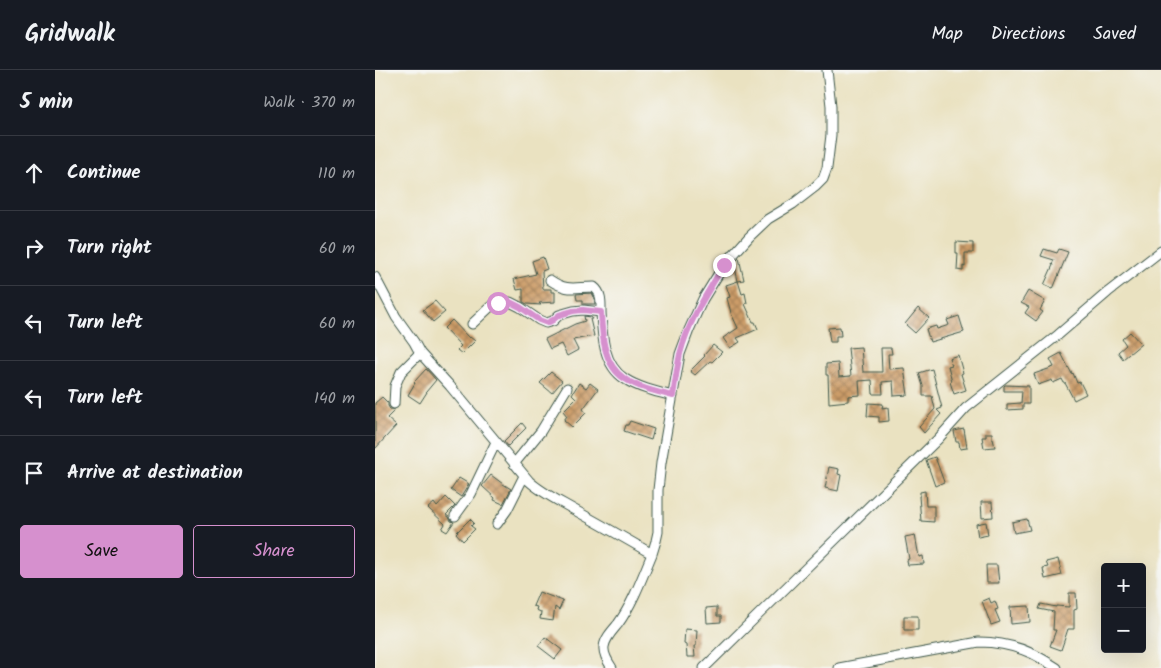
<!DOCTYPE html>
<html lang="en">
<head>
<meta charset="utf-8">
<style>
	body { margin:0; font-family:Kalam,sans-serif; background:#242831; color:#f1f3f6 }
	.controls { position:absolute; right:15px; bottom:15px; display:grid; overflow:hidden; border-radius:5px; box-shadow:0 5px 20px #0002 }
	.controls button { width:45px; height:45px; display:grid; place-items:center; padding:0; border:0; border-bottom:1px solid #363941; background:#171b24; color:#f1f3f6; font:25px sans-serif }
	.stop { position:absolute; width:15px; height:15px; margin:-11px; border:4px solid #d690ce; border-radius:50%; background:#fff }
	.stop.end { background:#d690ce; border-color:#fff; box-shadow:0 1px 5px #0008 }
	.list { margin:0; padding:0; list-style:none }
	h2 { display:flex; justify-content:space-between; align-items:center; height:65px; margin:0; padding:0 20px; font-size:21px }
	h2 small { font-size:16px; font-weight:400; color:#9ea1a6 }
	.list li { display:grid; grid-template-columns:32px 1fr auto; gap:15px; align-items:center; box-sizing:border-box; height:75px; padding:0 20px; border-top:1px solid #363941 }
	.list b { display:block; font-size:19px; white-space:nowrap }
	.list em { font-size:16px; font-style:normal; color:#9ea1a6 }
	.actions { display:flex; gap:10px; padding:15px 20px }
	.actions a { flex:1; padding:11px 0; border:1px solid #d690ce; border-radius:5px; text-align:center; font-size:18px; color:#d690ce }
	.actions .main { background:#d690ce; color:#111 }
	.icon { flex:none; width:28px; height:28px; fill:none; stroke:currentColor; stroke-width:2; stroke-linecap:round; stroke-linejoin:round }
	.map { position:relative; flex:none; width:786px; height:598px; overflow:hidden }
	header { display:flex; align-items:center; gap:30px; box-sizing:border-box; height:70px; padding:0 25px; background:#171b24; border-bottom:1px solid #363941 }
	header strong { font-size:24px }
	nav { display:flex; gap:28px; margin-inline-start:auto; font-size:18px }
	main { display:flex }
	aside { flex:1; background:#171b24 }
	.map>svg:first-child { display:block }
</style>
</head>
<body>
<header>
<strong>Gridwalk</strong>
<nav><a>Map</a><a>Directions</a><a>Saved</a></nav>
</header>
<main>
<aside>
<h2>5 min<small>Walk · 370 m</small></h2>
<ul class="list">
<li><svg class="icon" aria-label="ahead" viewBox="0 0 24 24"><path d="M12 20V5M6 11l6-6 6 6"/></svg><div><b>Continue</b></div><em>110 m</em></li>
<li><svg class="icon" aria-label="right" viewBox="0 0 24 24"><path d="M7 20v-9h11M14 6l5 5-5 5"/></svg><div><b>Turn right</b></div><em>60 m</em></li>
<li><svg class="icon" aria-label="left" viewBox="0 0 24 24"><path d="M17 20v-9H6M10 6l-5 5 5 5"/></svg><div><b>Turn left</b></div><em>60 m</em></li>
<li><svg class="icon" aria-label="left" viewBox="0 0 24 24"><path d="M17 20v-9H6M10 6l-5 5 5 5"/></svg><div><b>Turn left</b></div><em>140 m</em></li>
<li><svg class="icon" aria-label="arrive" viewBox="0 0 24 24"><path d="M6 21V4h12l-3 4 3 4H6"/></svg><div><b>Arrive at destination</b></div></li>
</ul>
<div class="actions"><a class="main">Save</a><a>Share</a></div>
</aside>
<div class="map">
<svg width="786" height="598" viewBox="0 0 786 598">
	<defs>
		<pattern id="building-cross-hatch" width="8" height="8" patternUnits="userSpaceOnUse" patternTransform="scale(1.25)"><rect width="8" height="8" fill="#cc9c68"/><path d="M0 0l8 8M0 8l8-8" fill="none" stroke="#a58056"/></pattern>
	</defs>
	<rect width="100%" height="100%" fill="#f6f6f2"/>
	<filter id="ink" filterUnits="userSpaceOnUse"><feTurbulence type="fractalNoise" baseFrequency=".02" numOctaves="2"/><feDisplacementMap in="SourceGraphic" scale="10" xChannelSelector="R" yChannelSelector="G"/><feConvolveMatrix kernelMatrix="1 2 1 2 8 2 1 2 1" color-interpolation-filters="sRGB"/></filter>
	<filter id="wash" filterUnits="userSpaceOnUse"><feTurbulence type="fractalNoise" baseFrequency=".0096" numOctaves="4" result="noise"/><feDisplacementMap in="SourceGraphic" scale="20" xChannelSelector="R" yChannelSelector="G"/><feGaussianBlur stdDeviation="1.12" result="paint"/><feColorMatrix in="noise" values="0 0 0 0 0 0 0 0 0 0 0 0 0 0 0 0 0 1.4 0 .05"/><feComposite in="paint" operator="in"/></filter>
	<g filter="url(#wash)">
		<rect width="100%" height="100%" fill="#eae2c1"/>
		<g id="blocks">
			<!-- building -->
			<path fill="url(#building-cross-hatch)" d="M581,172L598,173V183H590V197L588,196V201L582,200L583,183H581Z
				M669,179L682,183L684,179L693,182L678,219L669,215L678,195L677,194L679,190L666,186Z
				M168,187L172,199L167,201L168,219H176V222H180V232L164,233L166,235L152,234L148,232V219L142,220L139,209L161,204L157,191Z
				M364,188L369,210L363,211L359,193Z
				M363,211L367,224L370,223L372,233L370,234L378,252H380L383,259L362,268L365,272L355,278L348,268L363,258L356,243L352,228L355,227L351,215Z
				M653,221L670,231L665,240L668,242L661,251L650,243L654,237L646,233Z
				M217,223L219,227L220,234H208V230H202L201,224Z
				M60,231L70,242L58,252L48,240Z
				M543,238L554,248L540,263L530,254Z
				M209,246L216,247L217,249H215L219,266L198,270L203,280L192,286L186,274L175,279L170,269L200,254L210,251Z
				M584,246L589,262L555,272L551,259L561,256L562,259L574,255L572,250Z
				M77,250L94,268L95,267L100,271L87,284L82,280L86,276L69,258Z
				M465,257L466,266H461V272H455L453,258Z
				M755,262L766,274L748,289L743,282L751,275L747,269Z
				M338,275L347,282L337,292L335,291L320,305L315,301L330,286L329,285Z
				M486,277L488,302H507L506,278H516L517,284H513L514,299L529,298L533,325L519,326L518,311L507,312L508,324H498L497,310L484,311L485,325L473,326V331L454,333L453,305H451V294L463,293L464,307L476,306L473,278Z
				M686,283L697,304L698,303L702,313L705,312L711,324L699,330L690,313H689L687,309L678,313L677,310L663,315L659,304L679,297L675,289Z
				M583,285L588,303L586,304L591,320L579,324L575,312L577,311L573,296L577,295L574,288Z
				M51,299L61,310L51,322H52L45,333L33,325L40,313L39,312Z
				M557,299L567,338L562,340L566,344L549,363L544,357L560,339L557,326H548V316L544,303Z
				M176,302L187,311L177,323L165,313Z
				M204,313L211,318L215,313L223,319L208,339L211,343L197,357L189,350L192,346L188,341L201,328L197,324Z
				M630,315L654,316V334H648V339L632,340V334L646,333L647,321H629V316Z
				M7,327L13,333V336L15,339L20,340L12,348L21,356L0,379V333Z
				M493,333L508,334L507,338L513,337L514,351L504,352V347L492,346Z
				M255,351L279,359L276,370L249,361L251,355H253Z
				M147,353L151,358L133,376L129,371Z
				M589,359L592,378L585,379L584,372H581L579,361Z
				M611,363H617V369H618L620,377L609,378L607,367H611Z
				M560,387L569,412L560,416L551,390Z
				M454,397L464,399L463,404L466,405L463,421L450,418Z
				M116,405L128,414L136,419L128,434L119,430L120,428L107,416Z
				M84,408L94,414L86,427L76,420Z
				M550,421L551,436H559V452L546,451L544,426H545V422Z
				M71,427L80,436L71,445L74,447L76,451L79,452L72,462L67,459L70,454L53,438L59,433L62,437Z
				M606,432H617L618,447L607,448Z
				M95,449L99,453L96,456L100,459L88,471L81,463Z
				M652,449L655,460L639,463L637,452Z
				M611,452L613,465L603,467L601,454Z
				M540,465L544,487L548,486L549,494L533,495L532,490L534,489L530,467Z
				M683,489L687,505L670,509L668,498L673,497L671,492Z
				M611,495H622L624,513H612Z
				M164,522L188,531L184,540L180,537L178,551L165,549L166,542L161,540L162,537L158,536Z
				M694,523H701L702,539L699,540V559H693L686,580L675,576L681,560H678L679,542L664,539L666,534L681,537V536L694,537Z
				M614,528L616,533L620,531L623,539L620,540L625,552L616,555L607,531Z
				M654,536L655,552L636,554L635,537Z
				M342,537V546H346V552L332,553L331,538Z
				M529,546H543V560H529Z
				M310,559L322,560L321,576H319L320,587H312L311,575L309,574Z
				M170,567L187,580L180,589L163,576Z"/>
		</g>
	</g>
	<g filter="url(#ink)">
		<use href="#blocks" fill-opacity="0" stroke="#3d5649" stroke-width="1"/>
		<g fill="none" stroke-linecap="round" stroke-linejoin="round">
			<defs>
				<path id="minor" d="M0,207L21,247L39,272L45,283L75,316L154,411C166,422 182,430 196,438C223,453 250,468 277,484C267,508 258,533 243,554C238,560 230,568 229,577C228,584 233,592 237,598
					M175,210C193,222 199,217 219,217C227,223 226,233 226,242
					M97,254L115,237L123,233L135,232L145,237L164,250L171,253L178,251L184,245L198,241L208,240L226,242C227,265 228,295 250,309C264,318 282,322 298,326
					M19,334L20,316L26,302L45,283
					M139,394L166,361L192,318
					M80,446L96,424L121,372
					M122,454L132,440L149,406
					M277,484L281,471L283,462V420L286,393L305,284L314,260L328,229L349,195L374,167L393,149L418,134L440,117L448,109L452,98L456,65V36L452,0
					M329,598L563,369L591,338L683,265L733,222L786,181
					M464,598L604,572C622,572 641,576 658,584C666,588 674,593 682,598"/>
			</defs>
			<!-- minor casing -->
			<use href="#minor" stroke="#3d5649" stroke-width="11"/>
			<!-- minor -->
			<use href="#minor" stroke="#fff" stroke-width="9"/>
		</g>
	</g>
	<g fill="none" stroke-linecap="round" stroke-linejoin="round" filter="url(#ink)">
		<!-- route -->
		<path stroke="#d690ce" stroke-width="6" d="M123,233L135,232L145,237L164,250L172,253L178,250L184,245L198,241L208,240L226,242C227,265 228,295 250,309C264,318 282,322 298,326C300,312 302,298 305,284C313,252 332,223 349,195"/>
	</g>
</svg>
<div class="controls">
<button>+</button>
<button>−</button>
</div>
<div class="stop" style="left:123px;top:233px"></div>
<div class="stop end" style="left:349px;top:195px"></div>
</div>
</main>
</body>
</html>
